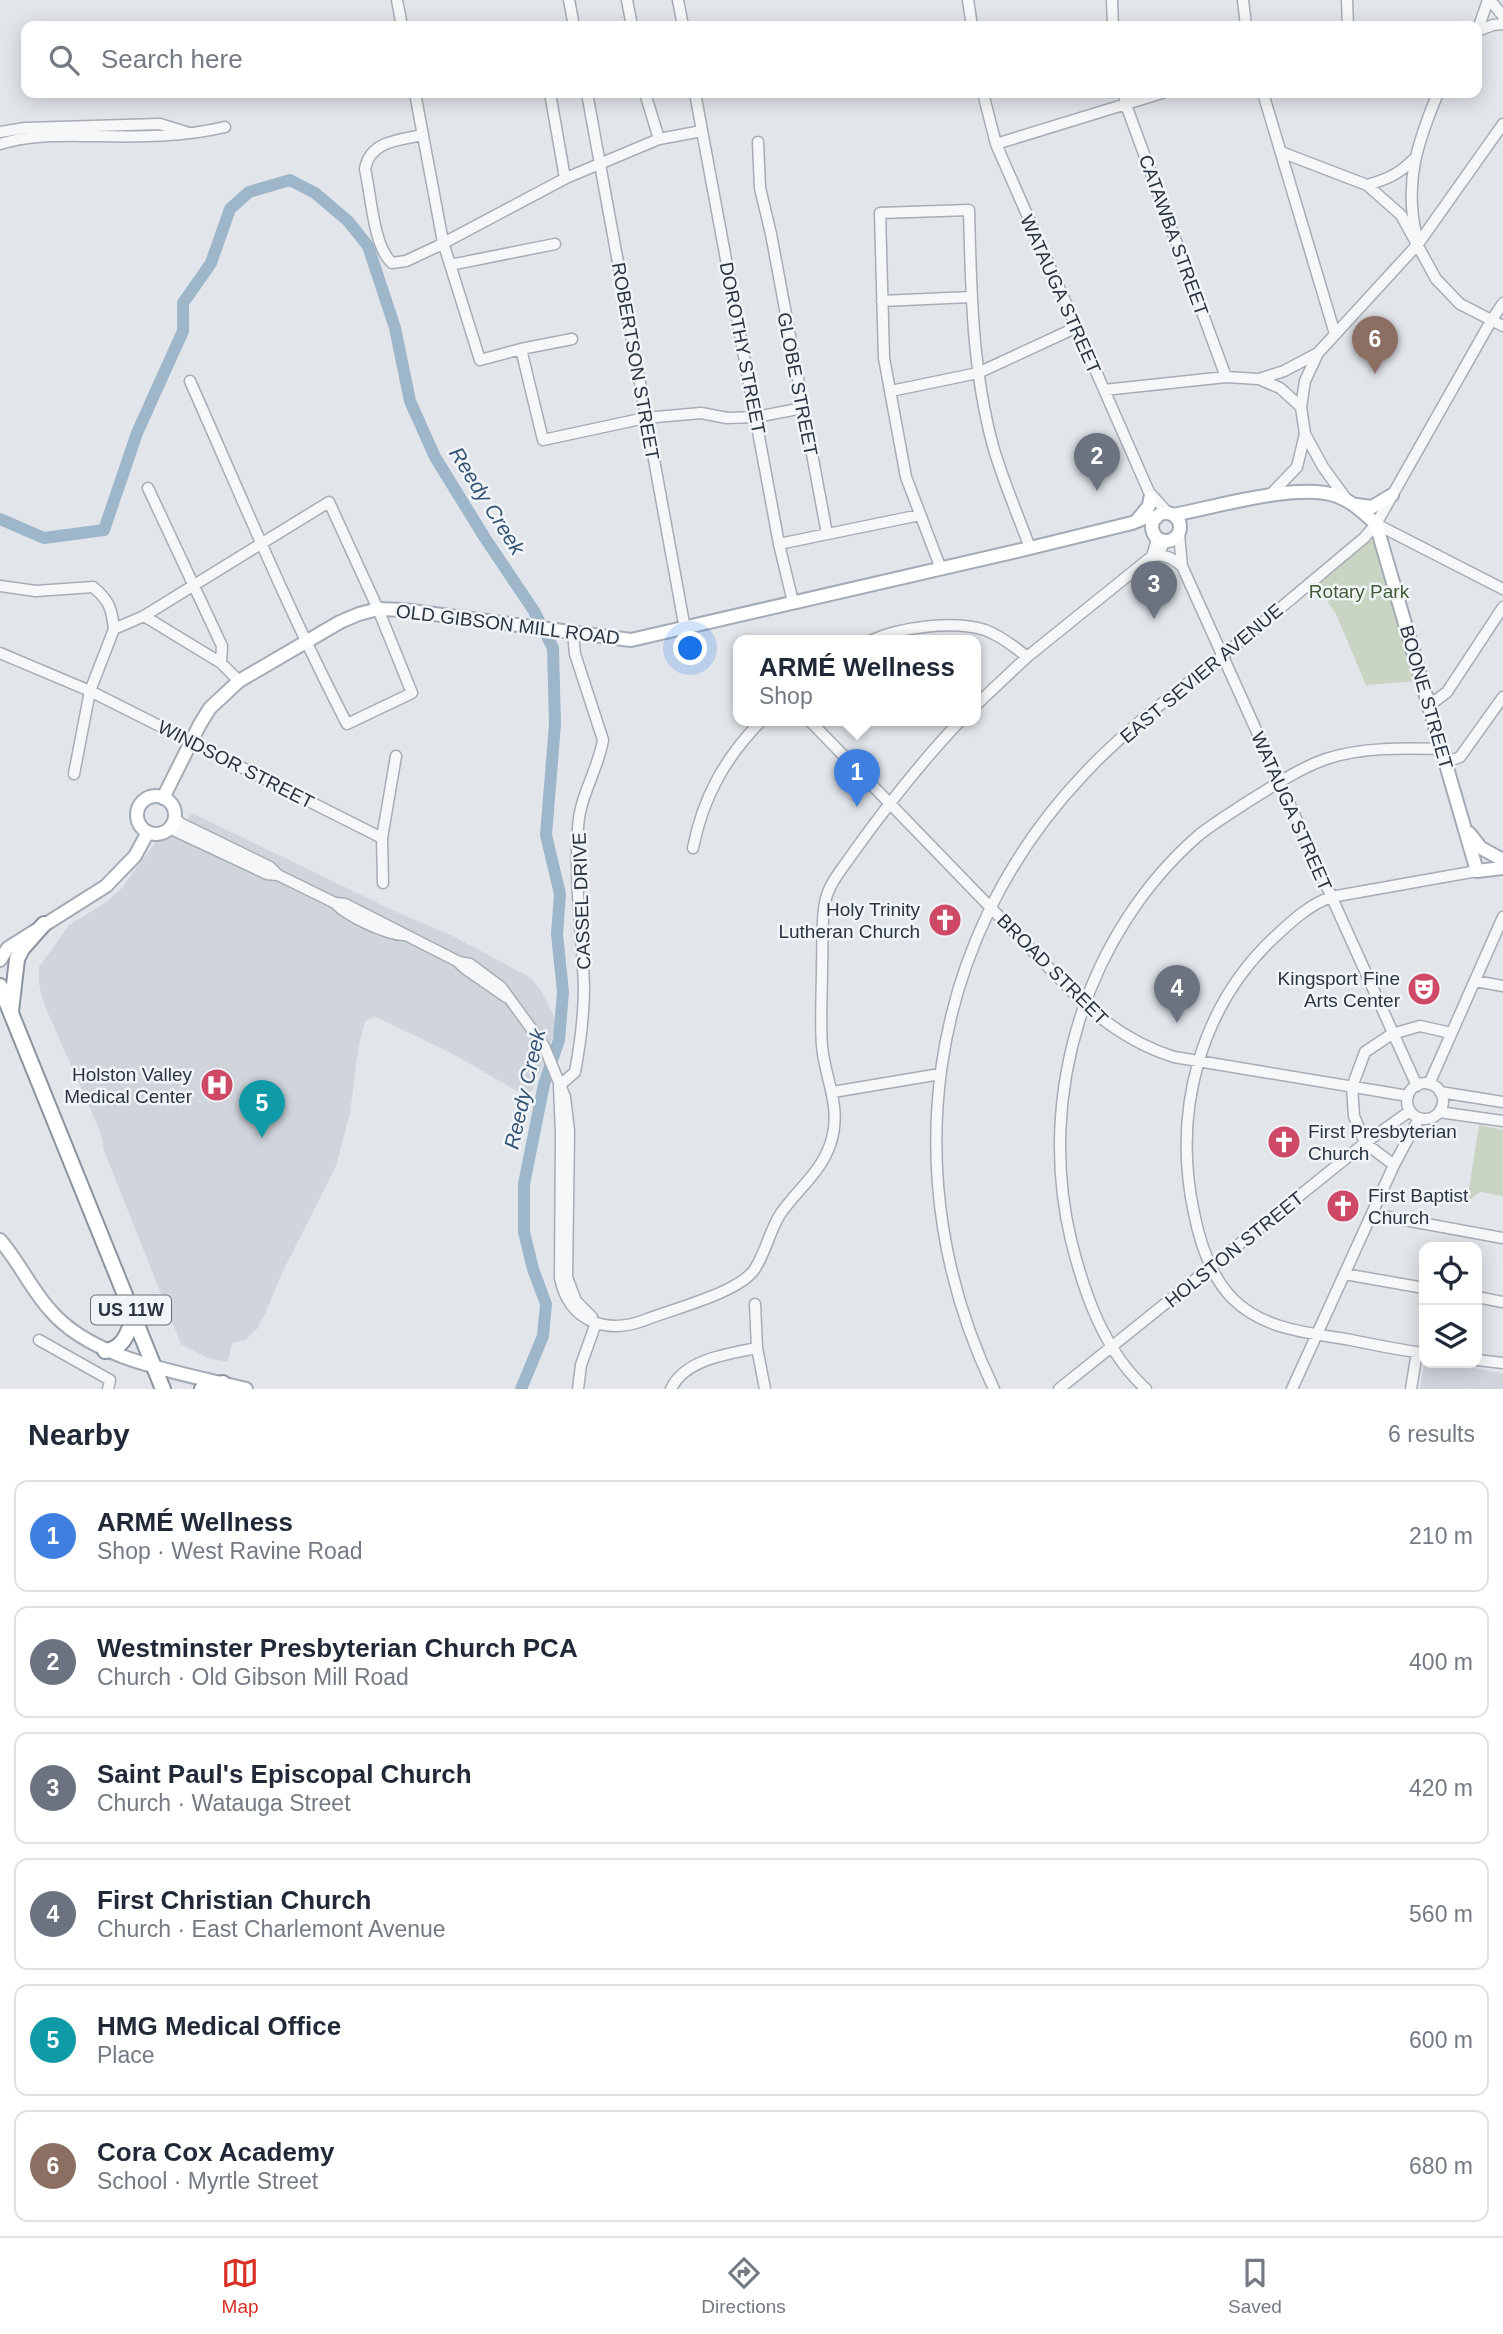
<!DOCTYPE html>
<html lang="en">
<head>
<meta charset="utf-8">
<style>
	body { margin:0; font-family:Helvetica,sans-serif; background:#f2f2f3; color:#1f2937 }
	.controls { position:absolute; right:21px; bottom:21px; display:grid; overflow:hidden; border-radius:14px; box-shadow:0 4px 18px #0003 }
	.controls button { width:63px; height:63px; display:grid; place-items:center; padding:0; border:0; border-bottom:2px solid #e0e1e3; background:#fff; color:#1f2937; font:35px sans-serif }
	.you { position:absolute; left:691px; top:649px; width:24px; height:24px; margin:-18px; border:5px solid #fff; border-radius:50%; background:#1a73e8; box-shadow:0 0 0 10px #1a73e833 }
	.badge { display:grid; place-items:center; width:46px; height:46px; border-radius:50%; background:#d93025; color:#fff; font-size:23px; font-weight:700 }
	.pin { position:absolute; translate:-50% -58px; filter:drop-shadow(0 2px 4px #0008) }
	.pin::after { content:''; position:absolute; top:37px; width:24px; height:21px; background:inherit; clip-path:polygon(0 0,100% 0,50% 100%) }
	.popup { position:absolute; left:733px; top:635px; width:248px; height:91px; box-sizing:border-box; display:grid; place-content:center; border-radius:14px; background:#fff; filter:drop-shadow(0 2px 5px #0005); font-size:23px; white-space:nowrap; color:#747a83 }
	.popup b { font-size:26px; color:#1f2937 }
	.popup::after { content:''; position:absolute; left:50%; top:100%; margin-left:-14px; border:14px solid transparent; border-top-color:#fff }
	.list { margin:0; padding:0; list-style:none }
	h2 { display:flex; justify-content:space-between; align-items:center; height:91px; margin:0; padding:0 28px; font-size:30px }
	h2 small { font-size:23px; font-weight:400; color:#747a83 }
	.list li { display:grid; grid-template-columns:46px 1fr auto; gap:21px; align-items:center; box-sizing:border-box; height:112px; margin:0 14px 14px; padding:0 14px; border:2px solid #e0e1e3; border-radius:14px }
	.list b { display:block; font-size:26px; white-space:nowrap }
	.list p { margin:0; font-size:23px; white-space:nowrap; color:#747a83 }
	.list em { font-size:23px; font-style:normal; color:#747a83 }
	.icon { flex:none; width:38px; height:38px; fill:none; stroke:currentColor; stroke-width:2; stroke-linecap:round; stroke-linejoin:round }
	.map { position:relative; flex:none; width:1503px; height:1389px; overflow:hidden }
	.search { position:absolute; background:#fff; box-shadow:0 4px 18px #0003; left:21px; right:21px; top:21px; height:77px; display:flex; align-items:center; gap:18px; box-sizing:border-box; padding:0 24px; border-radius:14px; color:#747a83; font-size:26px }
	.sheet { height:847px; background:#fff }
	nav { display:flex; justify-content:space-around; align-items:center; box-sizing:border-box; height:98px; border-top:2px solid #e0e1e3; background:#fff; font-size:19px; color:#747a83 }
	nav a { display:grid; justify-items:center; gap:4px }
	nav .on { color:#d93025 }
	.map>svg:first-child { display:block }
</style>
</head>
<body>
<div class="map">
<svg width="1503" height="1389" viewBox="0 0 1503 1389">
	<rect width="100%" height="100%" fill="#e2e6eb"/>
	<!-- built -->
	<path fill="#d0d5dc" d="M192,813L394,911L455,937L531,978L540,989L555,1018V1031L543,1065L532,1091L529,1093L517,1091L451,1053L376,1017L367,1020L364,1024L358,1050L350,1113L336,1166L283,1271L265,1314L257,1329L245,1340L232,1343L228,1362L208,1358L181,1344L103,1148V1142L100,1131L47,1011L41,995L39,983V967L69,925L106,902L121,889L157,840L170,834L177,836Z
		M1424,1363H1443L1503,1373V1389H1420Z"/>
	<!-- green -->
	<path fill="#c9d4c3" d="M1369,540L1378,543L1418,681L1366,685L1336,614L1316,584Z
		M1479,1125L1503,1130V1196L1480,1192L1467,1202Z"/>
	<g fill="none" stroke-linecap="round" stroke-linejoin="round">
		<!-- river -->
		<path stroke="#9eb6ca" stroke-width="12" d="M0,519L44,538L104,530L137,433L183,331V303L211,263L230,209L249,192L290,180L315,193L348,221L368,246L395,328L410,401L435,457L485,538L534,611L553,648L555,724L546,835L560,894L557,934L563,992L559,1040L544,1084L524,1184V1232L533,1269L546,1304L543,1336L521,1389"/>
		<defs>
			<path id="minor" d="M397,0L402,26
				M569,0L574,26
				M627,0L632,26
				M678,0L683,26
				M968,0L972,26
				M1112,0L1113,26
				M1243,0L1246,26
				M1347,0L1348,26
				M1490,0L1503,16
				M1477,31L1493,25L1503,24
				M1477,32L1488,0
				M415,93L443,242L480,360L521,349L572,339
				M550,93L565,178
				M587,93L685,629
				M645,93L659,139
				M695,93L779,544L793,602
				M983,93L996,144L1149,492L1169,514
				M1124,93L1126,105L1226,377
				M1263,93L1335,334
				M0,132L25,128L160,124L186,132
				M423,135C399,140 370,141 365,169C371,194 373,246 392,263L406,261L436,247L566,178L659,139L702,131
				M758,142L760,188L771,234L827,534
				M0,144C31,134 64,136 96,136C140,137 183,137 225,127
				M996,144L1162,93
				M1281,152L1367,185L1401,215L1436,279L1460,304L1503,326
				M1367,185C1388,179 1399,174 1414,159
				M1416,234C1404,181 1418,141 1438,93
				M450,265L555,244
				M882,301L971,297
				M521,349L543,440L645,418L701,413L727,418L756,417L803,408
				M1259,379L1284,371L1318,353
				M1104,390L1226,377L1259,379L1280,388L1301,407L1305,434L1323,467L1347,500
				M891,391L978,373L1075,328
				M1301,407L1305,381L1318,353L1418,244L1503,124
				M148,488L222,646L221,663
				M1270,495L1297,467L1305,434
				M1376,524L1503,589
				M1179,534L1182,566L1417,1086
				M779,544L920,515
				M1152,556L1156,543L1155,536
				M1153,556C1165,554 1172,558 1182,566
				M941,569L906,477L884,358L880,213L969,210C971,290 972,369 993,446C1003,481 1018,515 1030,548
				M0,586L36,591L93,587C109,600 112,609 114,629
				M144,616L329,502L378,609L412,693L347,724C289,612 241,496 190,381
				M870,641C900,627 954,620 985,630C1001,636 1014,646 1027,657
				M0,653L90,691L382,838
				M976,705L1027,657L1161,549L1165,541
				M1430,705L1447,692L1503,607
				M810,721L1084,1004C1111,1028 1139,1046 1174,1057L1408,1096
				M1446,762L1460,757L1503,697
				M74,774L90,691L114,629L144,616L221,663L239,681
				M174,818L182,824L270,867L278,875L335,903L345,904L459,962L470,964L501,987L544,1046L565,1097L569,1131L567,1277L576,1301L592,1317
				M169,828L267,874L277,875
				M693,848C703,797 725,758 761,721
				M383,883L382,838L396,756
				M335,903C347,916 385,934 403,935
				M459,963L467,970L506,997
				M1475,981L1503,986
				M1407 1101a18 18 0 1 1 36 0a18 18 0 1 1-36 0Z
				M1429,1084L1503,917
				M559,1086L561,1133L560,1278C569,1321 605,1335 645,1320C672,1309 738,1293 754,1270C766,1253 769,1231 781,1213C798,1189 820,1173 830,1145C843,1107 825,1081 822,1046C820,1020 822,993 822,966C823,946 821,923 825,903C828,884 843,868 853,853C886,807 921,762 960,721
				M559,1086L575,1072C580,1045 584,1014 584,987C582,933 574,881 578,827C580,795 598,770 603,740L575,654L573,633
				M833,1092L940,1074
				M1440,1092L1503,1102
				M1439,1112L1503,1121
				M1394,1165L1365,1143L1354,1116L1352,1087L1365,1052L1392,1034L1420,1026L1451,1033
				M1372,1214L1503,1238
				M1345,1274L1424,1288
				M1477,1297L1503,1302
				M755,1304L757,1348L765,1389
				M39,1340L110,1380L108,1389
				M1424,1353C1400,1350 1375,1345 1351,1340C1310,1333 1264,1330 1233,1299C1211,1277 1200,1243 1194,1213C1172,1111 1200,1004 1279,933C1294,919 1311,904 1331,897L1477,871
				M1477,1360L1503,1363
				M578,1389L581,1365L596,1323
				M671,1389C685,1359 728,1354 757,1348
				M994,1389C894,1182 924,943 1084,774C1125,730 1174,694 1221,657C1269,618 1316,578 1364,538L1376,524L1491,321L1503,303
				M1059,1389L1365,1143L1410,1111
				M1146,1389C1104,1351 1084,1293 1071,1240C1036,1095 1086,933 1199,835C1215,822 1234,811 1252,799C1275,785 1300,768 1326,759C1361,747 1405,748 1442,749
				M1292,1389L1394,1165L1419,1118
				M1411,1389L1417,1352"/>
			<path id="major" d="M1356,505L1372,507L1392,495
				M1152 527a14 14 0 1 1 28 0a14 14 0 1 1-28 0Z
				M1173,515C1216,507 1298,482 1337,496C1353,502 1364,513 1376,524L1477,871L1503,868
				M1138,519L1149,506L1150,499
				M137 815a19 19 0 1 1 38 0a19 19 0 1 1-38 0Z
				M163,798L200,724L210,708L239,681L340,622L359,614L378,609L404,610L631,640L1030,548L1132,523L1149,516L1156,518
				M1469,833L1481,848L1503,860
				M0,960L8,948L106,886L135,856L148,832
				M0,1240C19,1262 31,1289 50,1310C93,1361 183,1373 246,1389"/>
			<path id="highway" d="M0,986L163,1389
				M11,1011L17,959L22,949L44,924
				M105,1351C124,1349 128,1332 134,1317
				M202,1389L223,1383"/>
		</defs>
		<!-- minor casing -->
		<use href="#minor" stroke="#a7adb5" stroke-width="13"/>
		<!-- major casing -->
		<use href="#major" stroke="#a2abb6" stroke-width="16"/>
		<!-- highway casing -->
		<use href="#highway" stroke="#8a94a1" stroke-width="18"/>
		<!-- minor -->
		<use href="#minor" stroke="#f5f7f9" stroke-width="10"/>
		<!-- major -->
		<use href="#major" stroke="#fff" stroke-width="12"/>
		<!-- highway -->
		<use href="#highway" stroke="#fff" stroke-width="14"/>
	</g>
	<!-- icons -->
	<defs>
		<symbol id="church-disc" viewBox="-11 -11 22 22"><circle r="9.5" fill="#ce4965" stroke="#f2f5f8"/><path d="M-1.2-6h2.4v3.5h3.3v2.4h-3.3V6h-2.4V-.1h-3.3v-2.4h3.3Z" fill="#fff"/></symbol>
		<symbol id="theatre-disc" viewBox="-11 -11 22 22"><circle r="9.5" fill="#ce4965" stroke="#f2f5f8"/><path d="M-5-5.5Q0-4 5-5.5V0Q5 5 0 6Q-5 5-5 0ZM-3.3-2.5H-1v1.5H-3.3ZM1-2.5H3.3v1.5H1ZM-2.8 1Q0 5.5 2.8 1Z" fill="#fff"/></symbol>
		<symbol id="hospital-disc" viewBox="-11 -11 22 22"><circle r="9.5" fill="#ce4965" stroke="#f2f5f8"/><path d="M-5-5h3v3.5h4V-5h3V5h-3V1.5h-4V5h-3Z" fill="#fff"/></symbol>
	</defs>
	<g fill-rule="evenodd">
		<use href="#church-disc" x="926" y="901" width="38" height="38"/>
		<use href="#theatre-disc" x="1405" y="970" width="38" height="38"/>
		<use href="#hospital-disc" x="198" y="1066" width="38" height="38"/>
		<use href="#church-disc" x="1265" y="1123" width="38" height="38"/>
		<use href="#church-disc" x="1324" y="1187" width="38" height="38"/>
	</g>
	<g text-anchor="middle" stroke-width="5" stroke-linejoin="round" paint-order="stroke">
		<!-- shield labels -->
		<rect fill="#f2f5f8" stroke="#666f79" stroke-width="2" x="91" y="1295.5" width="80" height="29" rx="5"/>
		<g font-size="18" font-weight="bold" fill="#2a3543">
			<text x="131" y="1316">US 11W</text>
		</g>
		<!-- street labels -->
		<g font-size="19" fill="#2a3543" stroke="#f2f5f8">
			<text transform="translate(1174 235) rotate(70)" y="7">CATAWBA STREET</text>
			<text transform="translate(1061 294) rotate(66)" y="7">WATAUGA STREET</text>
			<text transform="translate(743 348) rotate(79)" y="7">DOROTHY STREET</text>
			<text transform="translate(636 361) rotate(80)" y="7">ROBERTSON STREET</text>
			<text transform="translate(798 384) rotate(79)" y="7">GLOBE STREET</text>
			<text transform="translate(508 624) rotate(7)" y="7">OLD GIBSON MILL ROAD</text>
			<text transform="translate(1201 673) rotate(-40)" y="7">EAST SEVIER AVENUE</text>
			<text transform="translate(1427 697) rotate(74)" y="7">BOONE STREET</text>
			<text transform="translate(236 764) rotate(27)" y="7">WINDSOR STREET</text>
			<text transform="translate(1292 811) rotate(66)" y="7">WATAUGA STREET</text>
			<text transform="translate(581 901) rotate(-92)" y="7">CASSEL DRIVE</text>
			<text transform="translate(1053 969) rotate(45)" y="7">BROAD STREET</text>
			<text transform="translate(1234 1249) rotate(-39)" y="7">HOLSTON STREET</text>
		</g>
		<!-- park labels -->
		<g font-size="19" fill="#415e38" stroke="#f2f5f8">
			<text x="1359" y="598">Rotary Park</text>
		</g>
		<!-- poi labels -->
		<g font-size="19" fill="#2a3543" stroke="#f2f5f8" text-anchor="end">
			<text x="920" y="916">Holy Trinity<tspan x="920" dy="22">Lutheran Church</tspan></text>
			<text x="1400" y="985">Kingsport Fine<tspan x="1400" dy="22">Arts Center</tspan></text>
			<text x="192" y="1081">Holston Valley<tspan x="192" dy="22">Medical Center</tspan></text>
			<text x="1308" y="1138" text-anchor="start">First Presbyterian<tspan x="1308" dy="22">Church</tspan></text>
			<text x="1368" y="1202" text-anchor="start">First Baptist<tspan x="1368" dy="22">Church</tspan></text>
		</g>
		<!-- water labels -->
		<g font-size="21" font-style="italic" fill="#345676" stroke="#f2f5f8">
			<text transform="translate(487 501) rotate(58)" y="7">Reedy Creek</text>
			<text transform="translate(525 1089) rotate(-77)" y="7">Reedy Creek</text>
		</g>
	</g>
</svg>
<div class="controls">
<button><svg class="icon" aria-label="locate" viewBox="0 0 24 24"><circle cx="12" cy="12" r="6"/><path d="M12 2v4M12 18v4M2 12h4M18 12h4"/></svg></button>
<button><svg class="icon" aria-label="layers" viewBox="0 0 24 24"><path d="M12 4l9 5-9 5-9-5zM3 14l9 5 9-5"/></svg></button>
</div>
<div class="you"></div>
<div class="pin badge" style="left:857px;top:807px;background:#3f7fe0">1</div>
<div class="popup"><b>ARMÉ Wellness</b>Shop</div>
<div class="pin badge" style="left:1097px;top:491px;background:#6b7280">2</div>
<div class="pin badge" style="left:1154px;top:619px;background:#6b7280">3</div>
<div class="pin badge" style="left:1177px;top:1023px;background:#6b7280">4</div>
<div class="pin badge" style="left:262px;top:1138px;background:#0f9aa8">5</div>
<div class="pin badge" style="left:1375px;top:374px;background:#8d6e63">6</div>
<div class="search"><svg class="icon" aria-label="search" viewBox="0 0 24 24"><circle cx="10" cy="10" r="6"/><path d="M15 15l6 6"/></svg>Search here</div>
</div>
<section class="sheet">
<h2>Nearby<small>6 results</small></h2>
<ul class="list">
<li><span class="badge" style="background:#3f7fe0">1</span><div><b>ARMÉ Wellness</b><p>Shop · West Ravine Road</p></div><em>210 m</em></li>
<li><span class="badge" style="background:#6b7280">2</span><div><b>Westminster Presbyterian Church PCA</b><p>Church · Old Gibson Mill Road</p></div><em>400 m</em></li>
<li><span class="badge" style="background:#6b7280">3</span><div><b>Saint Paul's Episcopal Church</b><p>Church · Watauga Street</p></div><em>420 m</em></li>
<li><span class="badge" style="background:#6b7280">4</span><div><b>First Christian Church</b><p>Church · East Charlemont Avenue</p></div><em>560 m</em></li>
<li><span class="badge" style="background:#0f9aa8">5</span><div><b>HMG Medical Office</b><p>Place</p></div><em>600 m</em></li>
<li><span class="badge" style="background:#8d6e63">6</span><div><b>Cora Cox Academy</b><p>School · Myrtle Street</p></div><em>680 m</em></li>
</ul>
</section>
<nav>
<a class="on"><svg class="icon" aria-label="map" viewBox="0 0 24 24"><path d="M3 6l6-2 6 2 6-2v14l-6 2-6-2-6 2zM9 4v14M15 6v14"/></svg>Map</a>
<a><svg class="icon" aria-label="directions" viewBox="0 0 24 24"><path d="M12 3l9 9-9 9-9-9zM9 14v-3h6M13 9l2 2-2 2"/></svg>Directions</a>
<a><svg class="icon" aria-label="saved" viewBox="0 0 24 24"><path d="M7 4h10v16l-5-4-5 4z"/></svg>Saved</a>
</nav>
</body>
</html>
